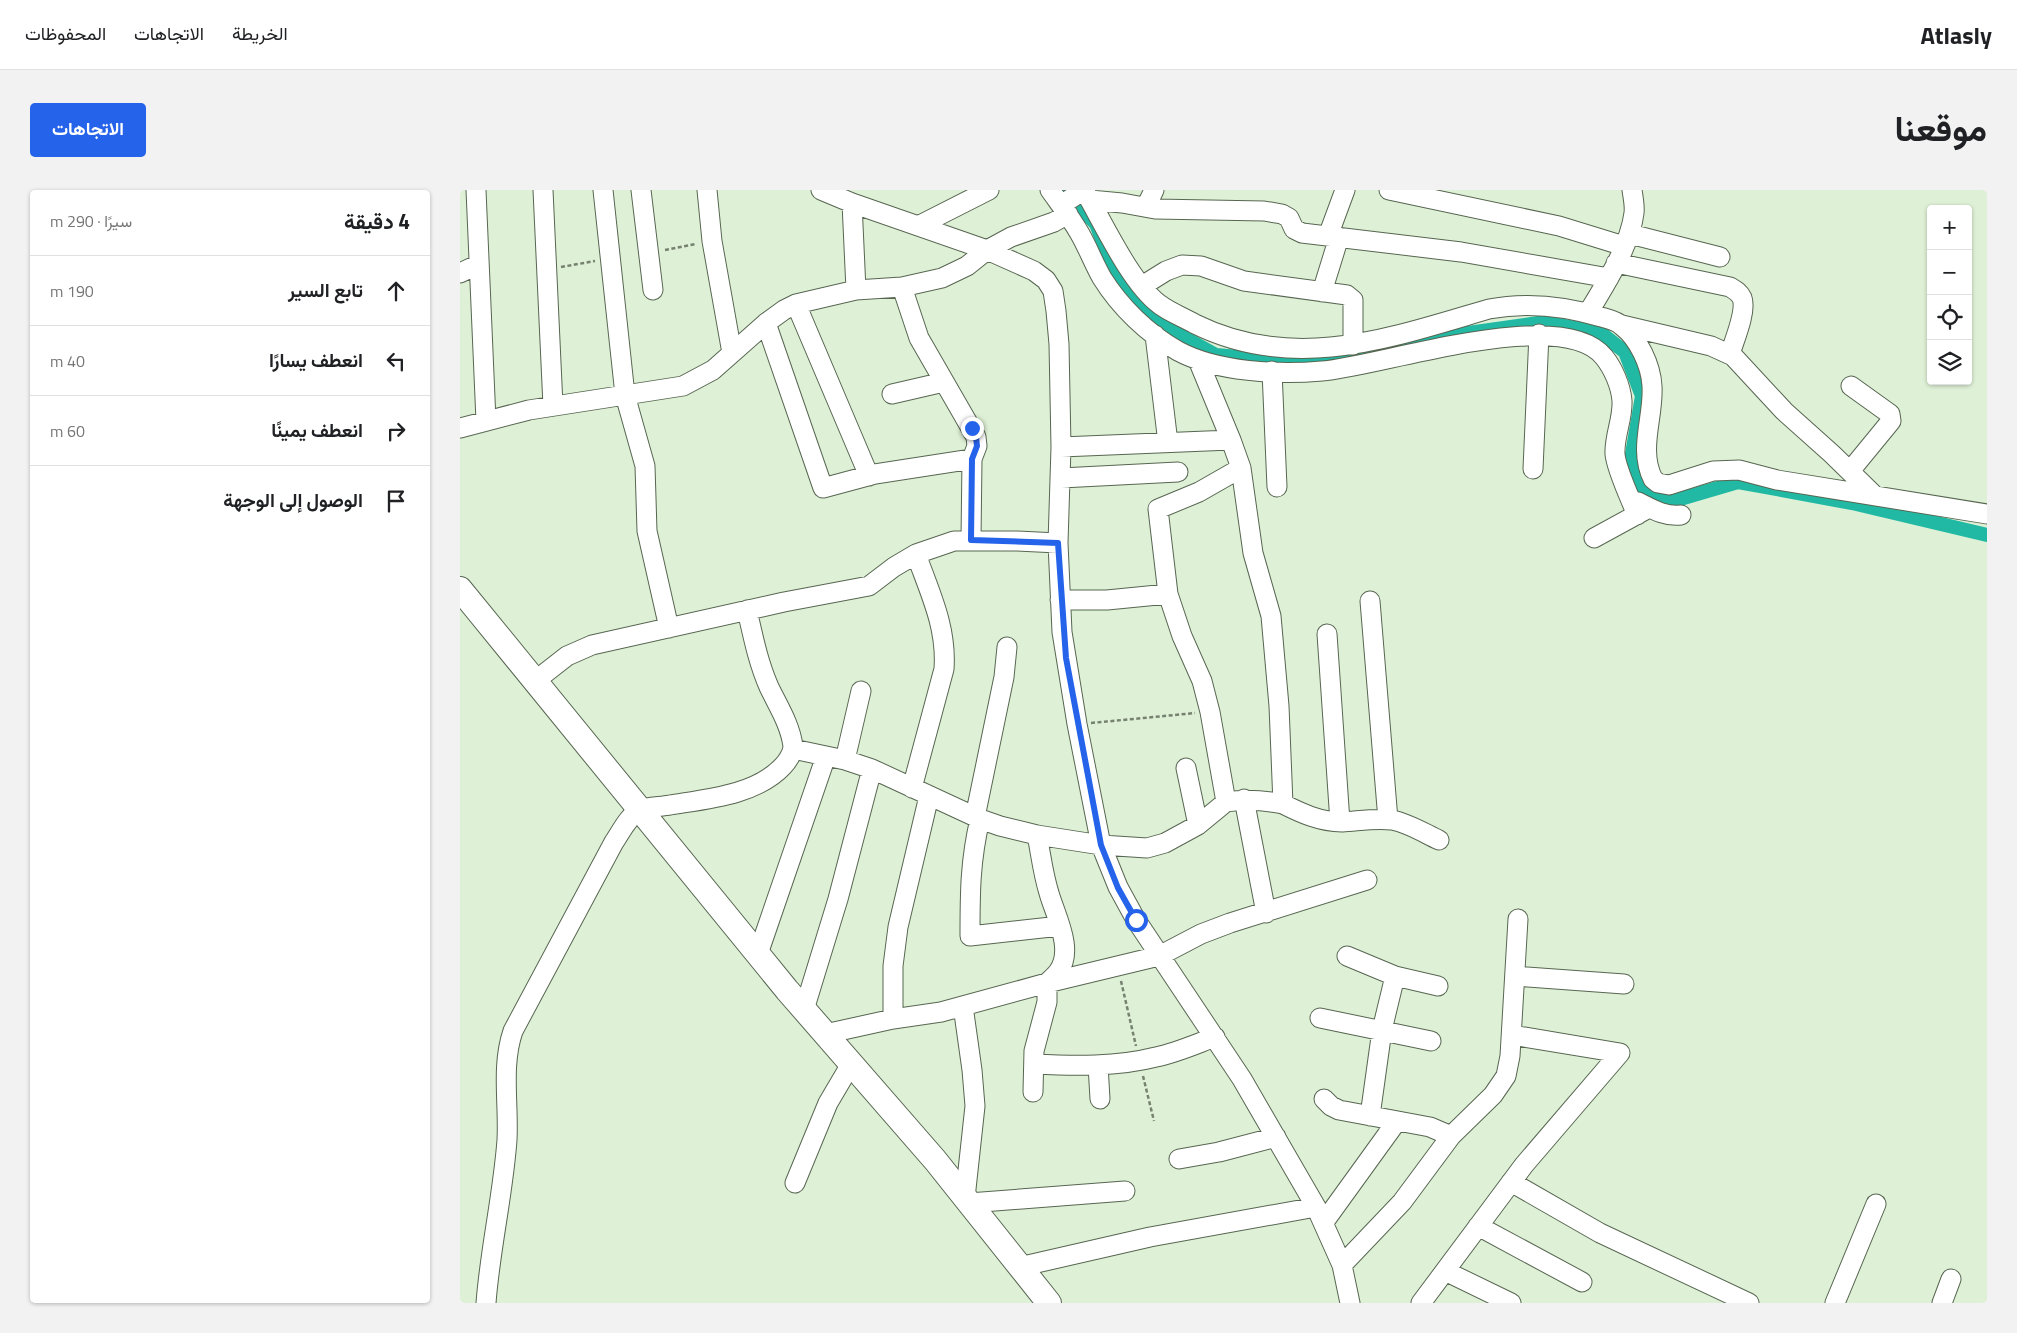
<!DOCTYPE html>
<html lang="ar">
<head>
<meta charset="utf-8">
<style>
	body { margin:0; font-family:"Titillium Web",Vazirmatn,sans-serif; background:#f2f2f2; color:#202124; direction:rtl }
	.controls { position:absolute; right:15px; top:15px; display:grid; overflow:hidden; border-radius:5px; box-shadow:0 1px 4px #0004 }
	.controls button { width:45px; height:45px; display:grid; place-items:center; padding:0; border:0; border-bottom:1px solid #e0e0e0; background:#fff; color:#202124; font:25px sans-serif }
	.stop { position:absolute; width:15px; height:15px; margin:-11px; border:4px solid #2563eb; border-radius:50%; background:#fff }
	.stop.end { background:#2563eb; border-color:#fff; box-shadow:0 1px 5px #0008 }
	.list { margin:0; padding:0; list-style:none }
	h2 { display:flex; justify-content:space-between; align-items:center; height:65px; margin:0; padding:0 20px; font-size:21px }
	h2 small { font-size:16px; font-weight:400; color:#757577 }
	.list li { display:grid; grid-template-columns:32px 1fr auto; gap:15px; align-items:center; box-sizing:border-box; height:70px; padding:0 20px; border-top:1px solid #e0e0e0 }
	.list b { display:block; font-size:19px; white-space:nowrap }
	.list em { font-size:16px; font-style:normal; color:#757577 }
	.icon { flex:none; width:28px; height:28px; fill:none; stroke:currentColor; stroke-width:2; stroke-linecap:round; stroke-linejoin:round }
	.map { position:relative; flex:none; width:1527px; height:1113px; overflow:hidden; direction:ltr; border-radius:5px }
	header { display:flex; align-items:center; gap:30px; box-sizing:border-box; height:70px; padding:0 25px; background:#fff; border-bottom:1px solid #e0e0e0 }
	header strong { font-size:24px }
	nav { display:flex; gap:28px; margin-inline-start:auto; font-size:18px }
	.intro { display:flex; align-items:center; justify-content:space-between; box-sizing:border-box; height:120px; padding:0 30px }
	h1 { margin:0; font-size:35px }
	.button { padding:12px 22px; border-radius:5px; background:#2563eb; color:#fff; font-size:18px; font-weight:700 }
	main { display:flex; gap:30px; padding:0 30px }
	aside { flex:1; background:#fff; border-radius:5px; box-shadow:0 1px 4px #0004 }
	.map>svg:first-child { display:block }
</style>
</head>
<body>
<header>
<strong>Atlasly</strong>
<nav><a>الخريطة</a><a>الاتجاهات</a><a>المحفوظات</a></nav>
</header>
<div class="intro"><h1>موقعنا</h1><a class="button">الاتجاهات</a></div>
<main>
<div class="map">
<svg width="1527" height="1113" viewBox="0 0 1527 1113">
	<rect width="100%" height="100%" fill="#def0d6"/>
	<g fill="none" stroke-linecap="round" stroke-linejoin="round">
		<!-- canal -->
		<path stroke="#21b9a4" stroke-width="14" d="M605,0L636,34L655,83L693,130L756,165L851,173L1008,143L1085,132L1141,143L1165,162L1182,206L1171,270L1179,293L1192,305L1210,312L1278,292L1392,313L1527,345"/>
		<defs>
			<path id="minor" d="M16,0L26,231
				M83,0L93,216
				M143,0L165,205L185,276L187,341L209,438
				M181,0L193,100
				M247,0L252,51L272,163
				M361,0L392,13L527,60L574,81L586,90L593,101L596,121L599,154L601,257L598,353L602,442L617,534L641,655L658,697L676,730L782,889L856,1017L882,1075L890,1113
				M590,0C600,14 611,28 620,44C628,58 634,74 642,88C660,117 688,144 718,161C757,182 818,185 862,181C922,176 1102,114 1144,167C1153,178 1161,196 1162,211C1163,229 1154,246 1155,264C1156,279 1171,310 1177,325
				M929,0L1099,36L1164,56
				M630,10L662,13L695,19L804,21L822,24L829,28L834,39L842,43L1001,62L1149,88
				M392,13L396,100
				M601,15L624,0C643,32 670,92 699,114C709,122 723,127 735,134C834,183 930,148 1029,119C1066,112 1105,116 1141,127C1148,129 1157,131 1162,136C1178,148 1191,175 1192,196C1194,227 1178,259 1193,289L1198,293L1209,295L1253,281L1279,280L1317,290L1527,324
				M686,17L694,0
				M458,36L529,0
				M1170,44L1260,67
				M868,46L885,0
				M1156,73L1270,97C1275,100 1279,102 1282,108C1287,121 1274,151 1270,164
				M0,83L19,74
				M682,96L706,81L722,75L741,76L784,91L887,105L893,110V155
				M442,97L459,148L516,247L517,256L512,269L511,350
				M862,102L879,47
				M336,114L409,286
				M1128,123C1145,95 1170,56 1174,23C1175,16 1173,7 1172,0
				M306,133L363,298L415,284L512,269
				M1162,135L1251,156L1273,166L1324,221L1372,264L1415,306
				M695,145L708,253
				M738,170L771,250L781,278L793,363L811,426L819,516L823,614C803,610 785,609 766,612L750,522L742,491L722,446L708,404L698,319L739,302L781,278
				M812,181L817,297
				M432,204L484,192
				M0,238L69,220L223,196L253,180L306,133L324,120L336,114L396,100L442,97L482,88L507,76L527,60L551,47L594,32L608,24
				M601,257L771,250
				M1073,279L1079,144
				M1390,281L1431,231L1430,224L1391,196
				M601,288L718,282
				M1178,312C1192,319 1205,327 1221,325
				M1134,348L1189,318
				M600,410H647L708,404
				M910,411L928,630
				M867,444L880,632
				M75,491L107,466L132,455L324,412L409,396L434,377L456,364L494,351H557L598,353
				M333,559L385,570L412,579L520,629L540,636L577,645L641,655L687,658L705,653L738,635L766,612
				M385,570L401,501
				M726,578L738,635
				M452,598L484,479C487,437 470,403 456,364
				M784,609L806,723
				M823,614C841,623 860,632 882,632C899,631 915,628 932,630C948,633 964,643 979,650
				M515,627L544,487L547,457
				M520,629C510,671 510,704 510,746L600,736
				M298,764L366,566
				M887,766L935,786L978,796
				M1055,786L1164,794
				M503,816L512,880L515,916L505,1008
				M344,820L378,709L412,579
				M860,828L971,851
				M433,829V776L438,737L469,606
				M365,844L433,829L481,822L587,793L699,766L741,744L770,733L907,690
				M574,874C614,876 657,877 696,867C716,863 736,854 755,847
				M638,875L640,909
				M573,902L574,861L587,812V793C591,789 595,786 598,782C615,760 595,725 589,703C583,684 581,665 577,645
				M864,909L871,916L879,920L970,937L991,946
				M910,926L922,840L935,786
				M719,969L759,962L816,947
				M1051,992L1140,1043L1289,1113
				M335,993L368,913L391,874
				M509,1013L665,1001
				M864,1032L937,931
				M1018,1036L1122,1092
				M882,1075L942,1012L991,946L1033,905L1046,886L1050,866L1058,729
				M559,1077L690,1047L856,1017
				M985,1081L1051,1113
				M26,1113C30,1059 43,1005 47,950C49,914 41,876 53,841L154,652C161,642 168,626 180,620C188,616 201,617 210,615C247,609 296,605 323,576C327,572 333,563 333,556C330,534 318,516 309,497C298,472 293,446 287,420
				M961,1113L1064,975L1160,863L1052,845
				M1375,1113L1416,1014
				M1482,1113L1491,1089"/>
			<path id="major" d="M0,399L327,800L475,970L589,1113"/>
		</defs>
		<!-- minor casing -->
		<use href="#minor" stroke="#576651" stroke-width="21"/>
		<!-- major casing -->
		<use href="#major" stroke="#576651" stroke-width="26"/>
		<!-- path -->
		<path stroke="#768270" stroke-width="2.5" stroke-dasharray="4 2.5" stroke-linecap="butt" d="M205,60L236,54
			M101,77L135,71
			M631,533L735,523
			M661,791L676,856
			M683,886L694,931"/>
		<!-- minor -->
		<use href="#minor" stroke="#fff" stroke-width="19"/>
		<!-- major -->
		<use href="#major" stroke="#fff" stroke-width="24"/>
	</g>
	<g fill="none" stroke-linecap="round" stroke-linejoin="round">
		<!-- route -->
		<path stroke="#2563eb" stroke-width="6" d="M512,238L516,247L517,256L512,269L511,350L598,353L606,468L641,655L658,698L676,730"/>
	</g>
</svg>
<div class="controls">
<button>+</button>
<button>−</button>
<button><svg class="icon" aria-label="locate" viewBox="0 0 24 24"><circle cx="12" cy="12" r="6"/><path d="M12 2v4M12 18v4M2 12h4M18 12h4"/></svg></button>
<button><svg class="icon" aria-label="layers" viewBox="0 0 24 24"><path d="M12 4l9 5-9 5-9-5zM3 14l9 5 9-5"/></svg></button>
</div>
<div class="stop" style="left:676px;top:730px"></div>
<div class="stop end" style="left:512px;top:238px"></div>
</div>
<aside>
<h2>4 دقيقة<small>سيرًا · 290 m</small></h2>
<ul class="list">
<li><svg class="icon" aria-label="ahead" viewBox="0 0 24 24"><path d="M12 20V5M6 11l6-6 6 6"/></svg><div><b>تابع السير</b></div><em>190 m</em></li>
<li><svg class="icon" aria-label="left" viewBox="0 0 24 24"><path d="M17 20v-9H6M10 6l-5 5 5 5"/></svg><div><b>انعطف يسارًا</b></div><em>40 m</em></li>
<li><svg class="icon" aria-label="right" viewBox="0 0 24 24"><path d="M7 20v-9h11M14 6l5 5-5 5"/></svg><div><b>انعطف يمينًا</b></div><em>60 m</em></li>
<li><svg class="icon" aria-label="arrive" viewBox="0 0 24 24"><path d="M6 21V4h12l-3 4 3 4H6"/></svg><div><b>الوصول إلى الوجهة</b></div></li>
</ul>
</aside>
</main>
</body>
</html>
